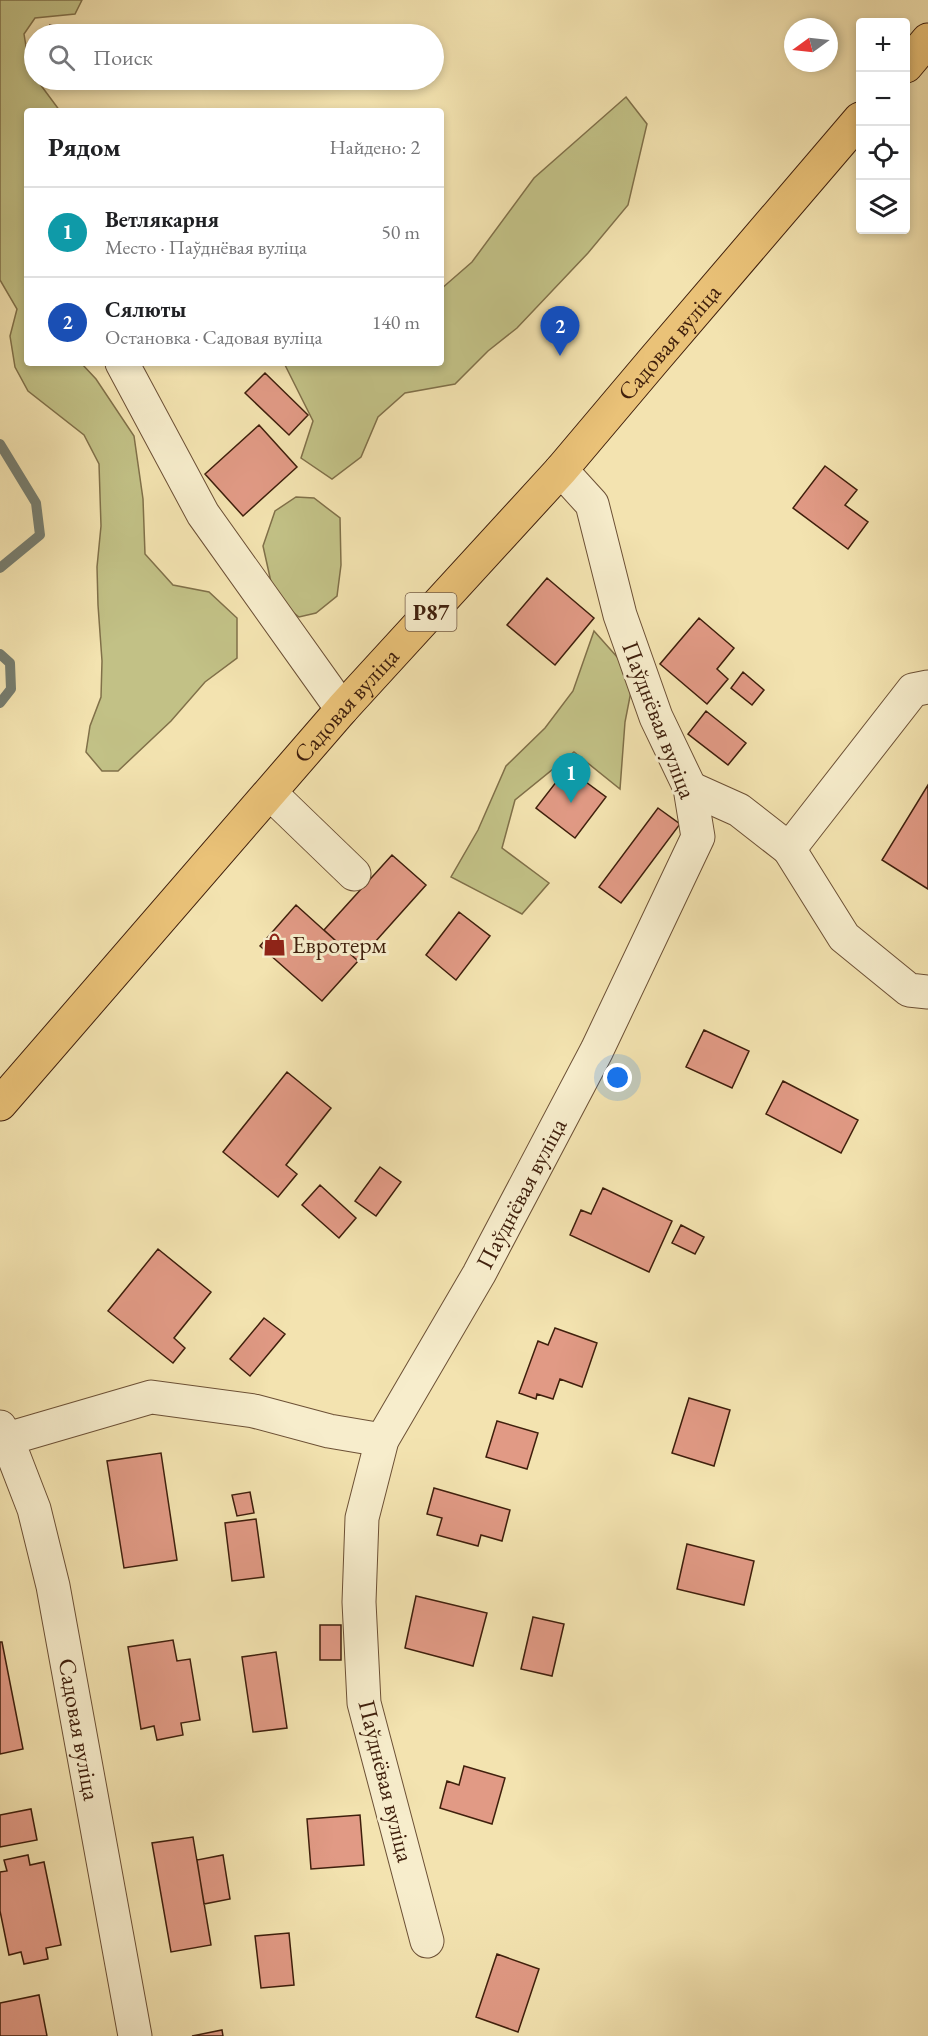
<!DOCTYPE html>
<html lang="ru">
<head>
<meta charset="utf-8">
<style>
	body { margin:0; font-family:"EB Garamond",serif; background:#f6f6f6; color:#202124 }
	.controls { position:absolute; right:18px; top:18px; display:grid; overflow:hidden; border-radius:6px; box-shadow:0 3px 9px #0003 }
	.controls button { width:54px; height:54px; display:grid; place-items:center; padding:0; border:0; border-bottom:2px solid #e0e0e0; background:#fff; color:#202124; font:30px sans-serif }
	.compass { position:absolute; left:784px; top:18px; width:54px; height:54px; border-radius:50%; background:#fff; box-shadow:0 3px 9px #0003; rotate:255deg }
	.you { position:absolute; left:618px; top:1078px; width:21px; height:21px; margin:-15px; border:4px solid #fff; border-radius:50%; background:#1a73e8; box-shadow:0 0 0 9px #1a73e833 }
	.badge { display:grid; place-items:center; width:39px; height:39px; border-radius:50%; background:#2563eb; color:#fff; font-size:20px; font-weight:700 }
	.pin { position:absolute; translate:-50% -50px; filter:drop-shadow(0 2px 3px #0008) }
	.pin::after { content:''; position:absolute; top:32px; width:21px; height:18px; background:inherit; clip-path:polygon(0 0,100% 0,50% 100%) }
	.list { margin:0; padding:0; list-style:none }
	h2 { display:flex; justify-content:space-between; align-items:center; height:78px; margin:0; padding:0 24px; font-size:26px }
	h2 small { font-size:20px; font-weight:400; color:#757577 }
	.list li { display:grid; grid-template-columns:39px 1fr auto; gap:18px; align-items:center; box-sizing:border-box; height:90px; padding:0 24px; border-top:2px solid #e0e0e0 }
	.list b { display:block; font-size:22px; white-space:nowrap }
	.list p { margin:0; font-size:20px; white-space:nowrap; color:#757577 }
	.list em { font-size:20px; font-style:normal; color:#757577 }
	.icon { flex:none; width:33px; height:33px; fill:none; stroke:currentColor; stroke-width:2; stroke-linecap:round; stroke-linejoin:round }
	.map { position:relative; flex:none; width:928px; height:2036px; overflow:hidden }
	.search { position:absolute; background:#fff; box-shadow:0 3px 9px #0003; left:24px; top:24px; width:420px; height:66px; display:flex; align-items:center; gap:15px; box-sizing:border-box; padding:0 21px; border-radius:33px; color:#757577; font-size:22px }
	.panel { position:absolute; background:#fff; box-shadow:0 3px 9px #0003; left:24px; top:108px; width:420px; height:258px; border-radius:6px }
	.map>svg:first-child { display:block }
</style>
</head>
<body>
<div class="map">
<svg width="928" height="2036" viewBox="0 0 928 2036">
	<rect width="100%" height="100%" fill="#f3e3b0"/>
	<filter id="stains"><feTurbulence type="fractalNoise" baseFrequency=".00333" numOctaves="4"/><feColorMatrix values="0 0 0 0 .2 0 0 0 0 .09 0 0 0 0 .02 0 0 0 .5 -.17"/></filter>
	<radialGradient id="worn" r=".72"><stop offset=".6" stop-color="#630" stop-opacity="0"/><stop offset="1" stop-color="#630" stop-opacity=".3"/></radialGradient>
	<!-- green -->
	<path fill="#c2c186" stroke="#807049" stroke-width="1.5" d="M0,0H82L75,14L35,18L24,34L30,71L34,80H37L60,111H27V363H81L96,379L134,436L143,499L145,554L173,585L209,592L237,618V658L205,682L171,721L118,771H102L86,752L90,726L101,697L102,661L98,605L97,567L101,526L99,464L84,435L28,391L15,367L10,336L17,309L0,280Z
		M626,97L647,124L628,205L588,253L517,328L488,351L455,384L405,393L378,417L361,457L332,479L301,458L313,421L284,363H441V289L472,262L534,178Z
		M296,497L314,498L340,518L341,565L337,596L316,613L299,617L281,603L271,582L263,546L275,511Z
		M594,631L634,676L625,722L620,789L574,752L515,800L502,848L549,883L522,914L451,877L478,830L506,766L545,728L573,691Z"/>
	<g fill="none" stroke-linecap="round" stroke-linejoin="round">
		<!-- stream -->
		<path stroke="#777e70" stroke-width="10" d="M0,444L36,503L40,535L0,568
			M0,654L10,663L11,689L0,703"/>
	</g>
	<!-- building -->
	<path fill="#e19a85" stroke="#3f1f0c" stroke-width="1.5" d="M50,25L78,32L77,34H48Z
		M265,373L308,415L289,435L245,393Z
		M259,425L297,467L243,516L205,474Z
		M825,466L857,490L845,505L868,522L848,549L793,508Z
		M547,578L594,618L555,665L507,625Z
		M699,618L734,648L717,669L728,679L707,704L660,664Z
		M743,672L764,690L752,705L731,688Z
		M706,711L746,743L728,765L688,734Z
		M567,768L606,797L575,838L536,808Z
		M928,785V889L882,860Z
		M658,808L680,824L621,903L599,887Z
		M392,855L426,885L358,961L324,930Z
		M296,905L358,961L322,1001L260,946Z
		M459,912L490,936L456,980L426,955Z
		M704,1030L749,1051L732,1088L686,1067Z
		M287,1072L331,1108L286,1165L297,1174L278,1197L223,1152Z
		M783,1081L858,1120L841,1153L766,1114Z
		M380,1167L401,1182L376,1216L355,1201Z
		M320,1185L356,1218L339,1238L302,1205Z
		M603,1188L672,1221L649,1272L570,1235L581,1210L591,1214Z
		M681,1225L704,1237L695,1254L672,1243Z
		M158,1249L211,1292L174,1338L185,1348L173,1363L108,1311Z
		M264,1318L285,1334L250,1376L230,1359Z
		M555,1328L597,1343L582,1387L560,1379L553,1399L537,1394L536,1399L519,1393L538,1341L548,1345Z
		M689,1398L730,1410L714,1466L672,1453Z
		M497,1421L538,1433L527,1469L486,1457Z
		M161,1453L177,1560L124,1568L107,1461Z
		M434,1488L510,1510L502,1541L481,1535L478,1546L437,1535L442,1518L427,1514Z
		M250,1492L254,1513L237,1516L232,1495Z
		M256,1519L264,1577L232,1581L225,1523Z
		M687,1544L754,1561L744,1605L677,1589Z
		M416,1596L487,1613L473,1666L405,1648Z
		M533,1617L564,1624L552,1676L521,1669Z
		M320,1625H341V1660H320Z
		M173,1640L177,1661L190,1659L200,1720L181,1723L183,1735L157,1740L154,1726L141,1729L128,1647Z
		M0,1642H2L23,1749L0,1754Z
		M276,1652L287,1728L253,1732L242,1657Z
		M464,1766L505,1778L492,1824L440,1808L447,1781L459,1785Z
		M31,1809L37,1840L0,1847V1815Z
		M360,1815L364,1865L311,1869L307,1819Z
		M193,1837L211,1945L171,1952L152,1843Z
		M28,1855L30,1865L44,1862L61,1945L46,1948L48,1959L24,1964L21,1952L9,1955L0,1911V1872L7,1871L4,1860Z
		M223,1855L230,1899L204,1904L197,1860Z
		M289,1933L294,1985L261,1988L255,1936Z
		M497,1954L539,1969L518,2032L476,2017Z
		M39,1995L47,2036H0V2003Z
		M222,2030L223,2036H192Z"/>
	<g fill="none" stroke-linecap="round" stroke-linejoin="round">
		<defs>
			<g id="minor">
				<path d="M122,363L203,514L342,709"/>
				<path d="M690,788L739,810L789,849L913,690L928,687"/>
				<path d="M270,793L354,874"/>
				<path d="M789,849L844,937L909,990L928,992"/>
				<path id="s1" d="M0,1427L7,1439L34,1509L53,1586L135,2036"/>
				<path d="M7,1439L151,1397L254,1411L329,1431L382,1440"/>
				<path id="s2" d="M427,1941L364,1703L359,1602L362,1518L382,1440L479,1274L597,1050L698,837L690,788L656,717L620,615L592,504L561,470"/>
			</g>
			<g id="major">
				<path d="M906,66L928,40"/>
				<path id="s3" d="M0,1104L342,709L561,470L653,361L860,119"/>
			</g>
		</defs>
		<!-- minor casing -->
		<use href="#minor" stroke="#6c5035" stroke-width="35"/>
		<!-- major casing -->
		<use href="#major" stroke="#3f1f0c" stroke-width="35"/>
		<!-- minor -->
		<use href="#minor" stroke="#f7edcc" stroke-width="33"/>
		<!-- major -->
		<use href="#major" stroke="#eac278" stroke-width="33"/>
	</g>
	<!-- icons -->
	<defs>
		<symbol id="shop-bare" viewBox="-9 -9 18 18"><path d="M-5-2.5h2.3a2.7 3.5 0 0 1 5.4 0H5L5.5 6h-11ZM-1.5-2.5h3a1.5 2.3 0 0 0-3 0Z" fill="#8f2418" stroke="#f7edcc" stroke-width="2.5" paint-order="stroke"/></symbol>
	</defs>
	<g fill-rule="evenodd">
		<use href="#shop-bare" x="258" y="928" width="33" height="33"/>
	</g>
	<g text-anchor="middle" stroke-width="6" stroke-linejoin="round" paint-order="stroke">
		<!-- shield labels -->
		<rect fill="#f7edcc" stroke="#765d46" stroke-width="1.5" x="405.5" y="593" width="51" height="38" rx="4.5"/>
		<g font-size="22" font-weight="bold" fill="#3f1f0c">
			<text x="431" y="620">Р87</text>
		</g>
		<!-- street labels -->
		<g font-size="24" fill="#3f1f0c" stroke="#f7edcc">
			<text dy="8" stroke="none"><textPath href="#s3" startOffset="1014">Садовая вуліца</textPath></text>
			<text dy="8" stroke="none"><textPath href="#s3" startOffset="528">Садовая вуліца</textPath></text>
			<text transform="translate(659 720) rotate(69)" y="8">Паўднёвая вуліца</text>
			<text dy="8" stroke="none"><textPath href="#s2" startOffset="795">Паўднёвая вуліца</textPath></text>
			<text dy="8" stroke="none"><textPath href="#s1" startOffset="314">Садовая вуліца</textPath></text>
			<text transform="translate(386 1781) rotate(76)" y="8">Паўднёвая вуліца</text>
		</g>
		<!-- poi labels -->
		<g font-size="24" fill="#3f1f0c" stroke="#f7edcc" text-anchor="start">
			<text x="292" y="953">Евротерм</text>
		</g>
	</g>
	<rect width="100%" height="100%" filter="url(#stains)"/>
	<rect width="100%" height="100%" fill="url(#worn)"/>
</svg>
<div class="controls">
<button>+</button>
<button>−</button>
<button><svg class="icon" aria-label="locate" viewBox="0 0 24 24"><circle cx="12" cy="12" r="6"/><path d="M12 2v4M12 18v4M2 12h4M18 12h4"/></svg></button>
<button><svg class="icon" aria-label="layers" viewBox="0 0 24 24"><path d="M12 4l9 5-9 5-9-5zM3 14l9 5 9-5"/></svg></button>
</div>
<svg class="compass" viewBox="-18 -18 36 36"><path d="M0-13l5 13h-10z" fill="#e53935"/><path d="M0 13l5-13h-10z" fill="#757577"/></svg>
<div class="you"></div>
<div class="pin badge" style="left:571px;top:803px;background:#0f9aa8">1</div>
<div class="pin badge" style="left:560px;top:356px;background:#1a4fb4">2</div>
<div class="search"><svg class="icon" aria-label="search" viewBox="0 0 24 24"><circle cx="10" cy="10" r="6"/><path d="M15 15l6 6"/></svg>Поиск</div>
<section class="panel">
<h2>Рядом<small>Найдено: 2</small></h2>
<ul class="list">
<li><span class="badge" style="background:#0f9aa8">1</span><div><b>Ветлякарня</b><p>Место · Паўднёвая вуліца</p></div><em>50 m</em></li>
<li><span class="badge" style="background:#1a4fb4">2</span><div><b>Сялюты</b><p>Остановка · Садовая вуліца</p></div><em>140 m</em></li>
</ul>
</section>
</div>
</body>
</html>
